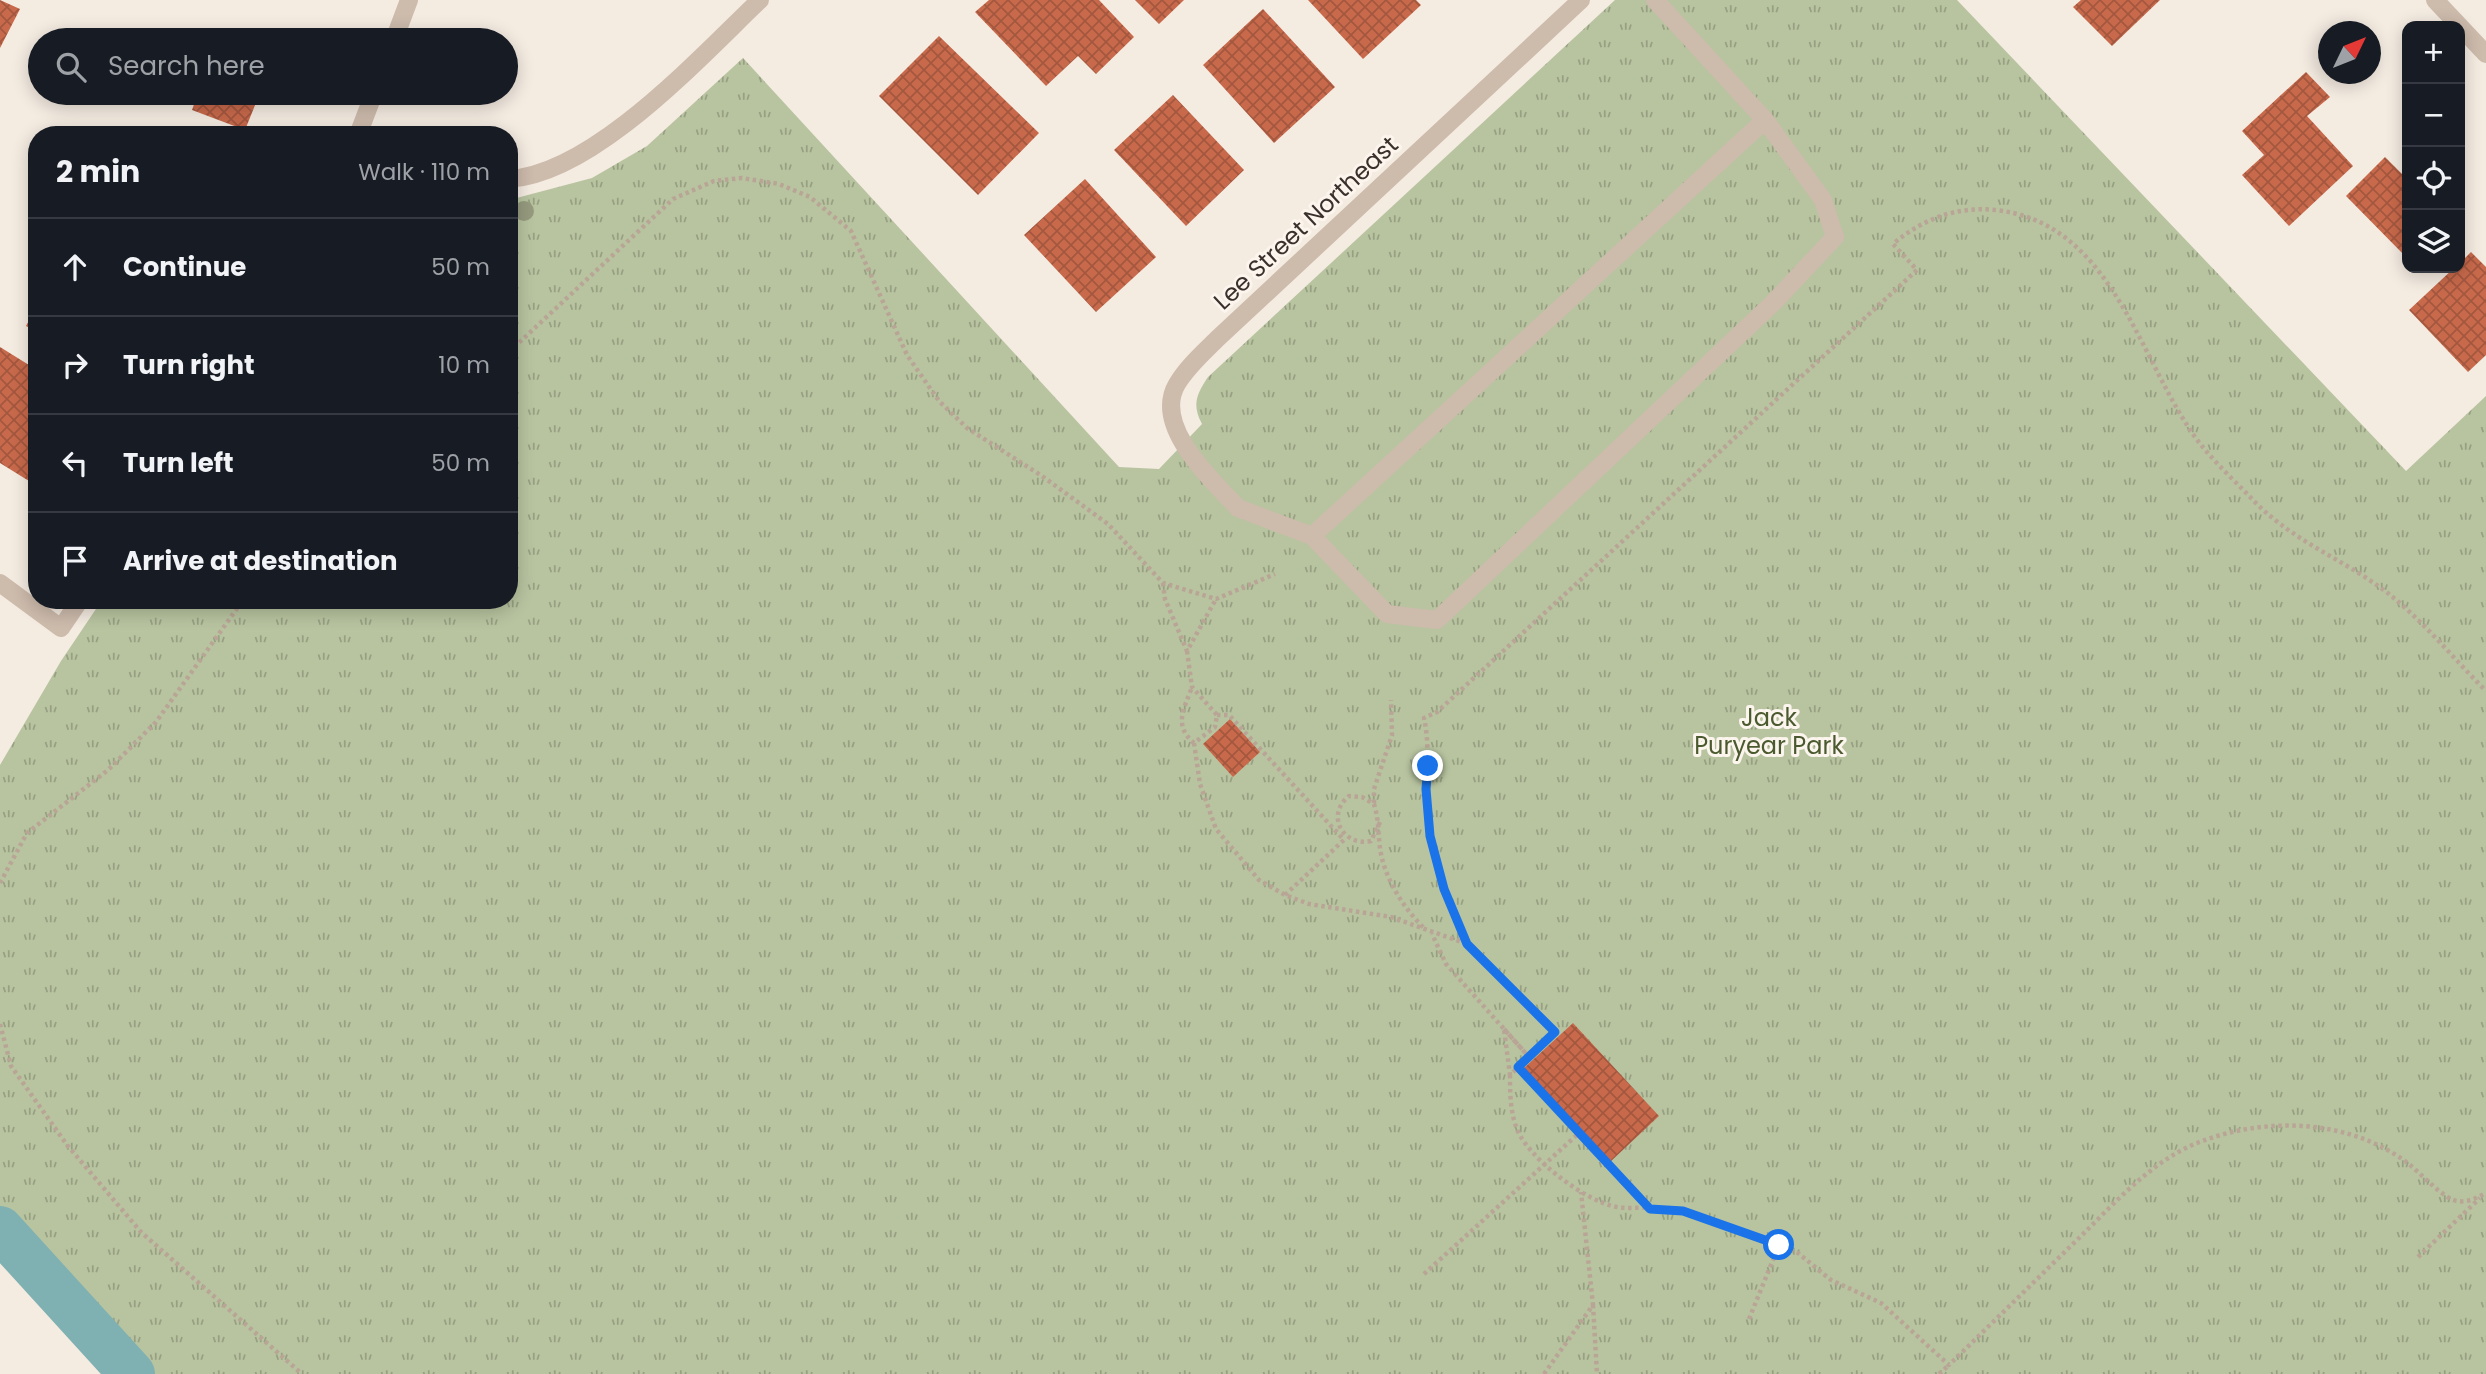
<!DOCTYPE html>
<html lang="en">
<head>
<meta charset="utf-8">
<style>
	body { margin:0; font-family:Poppins,sans-serif; background:#20242c; color:#f1f3f6 }
	.controls { position:absolute; right:21px; top:21px; display:grid; overflow:hidden; border-radius:14px; box-shadow:0 4px 18px #0003 }
	.controls button { width:63px; height:63px; display:grid; place-items:center; padding:0; border:0; border-bottom:2px solid #363941; background:#171b24; color:#f1f3f6; font:35px sans-serif }
	.compass { position:absolute; left:2318px; top:21px; width:63px; height:63px; border-radius:50%; background:#171b24; box-shadow:0 4px 18px #0003; rotate:47deg }
	.stop { position:absolute; width:21px; height:21px; margin:-16px; border:5px solid #1a73e8; border-radius:50%; background:#fff }
	.stop.end { background:#1a73e8; border-color:#fff; box-shadow:0 2px 7px #0008 }
	.list { margin:0; padding:0; list-style:none }
	h2 { display:flex; justify-content:space-between; align-items:center; height:91px; margin:0; padding:0 28px; font-size:30px }
	h2 small { font-size:23px; font-weight:400; color:#9ea1a6 }
	.list li { display:grid; grid-template-columns:46px 1fr auto; gap:21px; align-items:center; box-sizing:border-box; height:98px; padding:0 28px; border-top:2px solid #363941 }
	.list b { display:block; font-size:26px; white-space:nowrap }
	.list em { font-size:23px; font-style:normal; color:#9ea1a6 }
	.icon { flex:none; width:38px; height:38px; fill:none; stroke:currentColor; stroke-width:2; stroke-linecap:round; stroke-linejoin:round }
	.map { position:relative; flex:none; width:2486px; height:1374px; overflow:hidden }
	.search { position:absolute; background:#171b24; box-shadow:0 4px 18px #0003; left:28px; top:28px; width:490px; height:77px; display:flex; align-items:center; gap:18px; box-sizing:border-box; padding:0 24px; border-radius:38px; color:#9ea1a6; font-size:26px }
	.panel { position:absolute; background:#171b24; box-shadow:0 4px 18px #0003; left:28px; top:126px; width:490px; height:483px; border-radius:28px }
	.map>svg:first-child { display:block }
</style>
</head>
<body>
<div class="map">
<svg width="2486" height="1374" viewBox="0 0 2486 1374">
	<defs>
		<pattern id="park-tufts" width="24" height="20" patternUnits="userSpaceOnUse" patternTransform="scale(1.75)"><rect width="24" height="20" fill="#b8c4a0"/><path d="M3 7l-1-3M5 7V3M7 7l1-3M15 17l-1-3M17 17v-4M19 17l1-3" fill="none" stroke="#97a083"/></pattern>
		<pattern id="building-cross-hatch" width="8" height="8" patternUnits="userSpaceOnUse" patternTransform="scale(1.75)"><rect width="8" height="8" fill="#c8694b"/><path d="M0 0l8 8M0 8l8-8" fill="none" stroke="#a4573f"/></pattern>
	</defs>
	<rect width="100%" height="100%" fill="#f4ebe1"/>
	<!-- park -->
	<path fill="url(#park-tufts)" d="M1615,0H1957L2406,471L2486,396V1374H132L0,1229V765L61,661L102,600H509V200L592,178L647,146L743,58L1119,467L1159,469L1202,424C1192,405 1196,395 1208,377Z"/>
	<g fill="none" stroke-linecap="round" stroke-linejoin="round">
		<!-- canal -->
		<path stroke="#7fb0b2" stroke-width="46" d="M0,1229L132,1374"/>
	</g>
	<!-- building -->
	<path fill="url(#building-cross-hatch)" d="M0,0L20,9L0,48Z
		M989,0H1099L1134,37L1096,74L1078,56L1046,86L975,12Z
		M1135,0H1184L1159,24Z
		M1308,0H1416L1421,5L1363,59Z
		M2081,0H2160L2112,46L2073,7Z
		M1263,9L1335,87L1274,143L1203,65Z
		M223,28L255,40H219Z
		M939,36L1039,133L978,195L879,96Z
		M2306,72L2330,97L2307,116L2353,166L2289,226L2242,175L2264,155L2242,131Z
		M198,93H260L245,130L192,110Z
		M1173,95L1244,170L1186,226L1114,150Z
		M2385,157L2407,179V258L2346,196Z
		M1085,179L1156,257L1096,312L1024,235Z
		M2471,252L2486,267V355L2468,372L2409,310L2454,268H2460V263Z
		M37,306V332L26,326Z
		M0,347L37,370V486L0,463Z
		M1230,719L1260,752L1233,777L1203,744Z
		M1573,1023L1659,1116L1609,1163L1523,1069Z"/>
	<g fill="none" stroke-linecap="round" stroke-linejoin="round">
		<!-- path -->
		<path stroke="#b9a596" stroke-width="4.5" stroke-dasharray="3.5 3.5" stroke-linecap="butt" d="M509,352L673,199L714,181L742,178L779,184L810,197L851,231L907,355L939,401L967,428L1042,476L1108,524L1163,583L1216,599L1275,574
			M1163,583L1165,599L1187,651L1216,599
			M1187,651L1192,687L1217,715L1215,727L1194,743C1173,725 1184,709 1192,687
			M1217,715H1229L1344,840
			M1194,743L1200,784L1216,829L1259,880L1285,895L1309,904L1391,917L1467,944L1555,1032L1529,1057L1446,964L1432,934
			M1374,803V789L1392,735L1391,700
			M1380,822L1371,841C1343,847 1325,815 1349,796L1362,797L1374,804C1379,820 1378,832 1380,848C1384,878 1404,909 1425,929
			M0,883L27,833L108,770L156,722L243,600
			M1285,895L1346,838
			M1467,944C1448,900 1431,858 1427,810C1425,777 1431,751 1424,718L1437,712L1917,270L1893,244C1923,219 1956,206 1995,210C2106,221 2136,346 2187,425C2204,453 2231,477 2254,501C2295,543 2344,559 2389,594C2424,622 2454,659 2486,691
			M0,1024L11,1066L67,1145L141,1232L302,1374
			M1504,1029L1529,1057L1510,1075Z
			M1510,1075C1510,1092 1510,1112 1517,1129C1528,1158 1586,1202 1617,1207C1628,1209 1639,1207 1650,1208L1518,1067
			M1650,1208L1683,1211L1798,1253L1831,1280L1881,1303L1949,1365C1992,1323 2035,1281 2078,1239C2113,1205 2150,1162 2197,1143C2260,1118 2337,1118 2396,1155C2416,1167 2430,1186 2449,1198C2461,1205 2473,1200 2484,1194
			M2418,1257L2480,1198
			M1424,1274L1579,1133
			M1593,1305L1597,1374
			M1749,1319L1779,1245
			M1544,1374L1593,1305L1581,1192
			M1939,1374L1949,1365"/>
		<!-- lane -->
		<path stroke="#cdbbac" stroke-width="18" d="M1238,508L1312,536L1765,120L1655,0
			M1312,536L1387,614L1437,620L1773,303L1835,237L1823,200L1765,120"/>
		<!-- street -->
		<path stroke="#cdbbac" stroke-width="18" d="M2435,0L2486,54
			M394,40L409,0
			M358,135L374,93
			M509,179C594,174 701,56 760,0
			M1238,508C1212,480 1152,426 1177,384C1187,367 1203,353 1217,339L1581,0
			M0,583L61,628L80,600"/>
	</g>
	<!-- trees -->
	<circle fill="#969b7f" cx="524" cy="211" r="10"/>
	<g fill="none" stroke-linecap="round" stroke-linejoin="round">
		<!-- route -->
		<path stroke="#1a73e8" stroke-width="9" d="M1428,766L1426,789L1430,836L1444,889L1467,944L1555,1032L1518,1067L1650,1209L1683,1211L1779,1245"/>
	</g>
	<g text-anchor="middle" stroke-width="6" stroke-linejoin="round" paint-order="stroke">
		<!-- street labels -->
		<g font-size="24" fill="#3b302b" stroke="#fbf5ee">
			<text transform="translate(1306 223) rotate(-43)" y="8">Lee Street Northeast</text>
		</g>
		<!-- park labels -->
		<g font-size="24" fill="#4a5a2e" stroke="#fbf5ee">
			<text x="1769" y="726">Jack<tspan x="1769" dy="28">Puryear Park</tspan></text>
		</g>
	</g>
</svg>
<div class="controls">
<button>+</button>
<button>−</button>
<button><svg class="icon" aria-label="locate" viewBox="0 0 24 24"><circle cx="12" cy="12" r="6"/><path d="M12 2v4M12 18v4M2 12h4M18 12h4"/></svg></button>
<button><svg class="icon" aria-label="layers" viewBox="0 0 24 24"><path d="M12 4l9 5-9 5-9-5zM3 14l9 5 9-5"/></svg></button>
</div>
<svg class="compass" viewBox="-18 -18 36 36"><path d="M0-13l5 13h-10z" fill="#e53935"/><path d="M0 13l5-13h-10z" fill="#9ea1a6"/></svg>
<div class="stop" style="left:1779px;top:1245px"></div>
<div class="stop end" style="left:1428px;top:766px"></div>
<div class="search"><svg class="icon" aria-label="search" viewBox="0 0 24 24"><circle cx="10" cy="10" r="6"/><path d="M15 15l6 6"/></svg>Search here</div>
<section class="panel">
<h2>2 min<small>Walk · 110 m</small></h2>
<ul class="list">
<li><svg class="icon" aria-label="ahead" viewBox="0 0 24 24"><path d="M12 20V5M6 11l6-6 6 6"/></svg><div><b>Continue</b></div><em>50 m</em></li>
<li><svg class="icon" aria-label="right" viewBox="0 0 24 24"><path d="M7 20v-9h11M14 6l5 5-5 5"/></svg><div><b>Turn right</b></div><em>10 m</em></li>
<li><svg class="icon" aria-label="left" viewBox="0 0 24 24"><path d="M17 20v-9H6M10 6l-5 5 5 5"/></svg><div><b>Turn left</b></div><em>50 m</em></li>
<li><svg class="icon" aria-label="arrive" viewBox="0 0 24 24"><path d="M6 21V4h12l-3 4 3 4H6"/></svg><div><b>Arrive at destination</b></div></li>
</ul>
</section>
</div>
</body>
</html>
